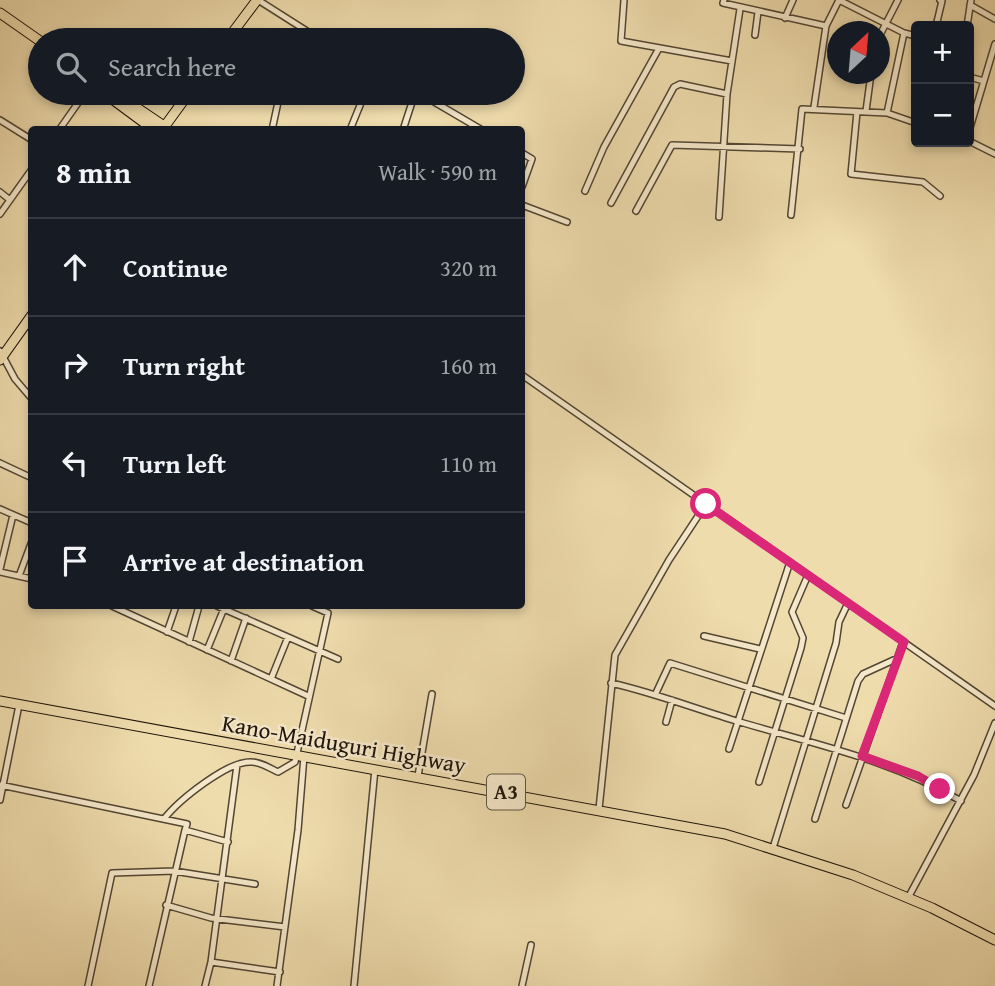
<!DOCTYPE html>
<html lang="en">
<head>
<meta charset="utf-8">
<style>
	body { margin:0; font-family:"Gentium Book Plus",serif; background:#242831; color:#f1f3f6 }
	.controls { position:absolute; right:21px; top:21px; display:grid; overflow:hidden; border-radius:7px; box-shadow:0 4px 10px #0003 }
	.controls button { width:63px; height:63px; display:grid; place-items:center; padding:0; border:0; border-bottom:2px solid #363941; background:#171b24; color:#f1f3f6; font:35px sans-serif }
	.compass { position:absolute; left:827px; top:21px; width:63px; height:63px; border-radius:50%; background:#171b24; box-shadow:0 4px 10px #0003; rotate:26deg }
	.stop { position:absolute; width:21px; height:21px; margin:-16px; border:5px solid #db2777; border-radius:50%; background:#fff }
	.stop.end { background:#db2777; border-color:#fff; box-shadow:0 2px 7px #0008 }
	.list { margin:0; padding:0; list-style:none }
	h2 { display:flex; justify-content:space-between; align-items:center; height:91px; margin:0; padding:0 28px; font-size:30px }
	h2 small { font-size:23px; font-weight:400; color:#9ea1a6 }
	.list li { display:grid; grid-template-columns:46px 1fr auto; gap:21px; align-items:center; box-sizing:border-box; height:98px; padding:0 28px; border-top:2px solid #363941 }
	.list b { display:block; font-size:26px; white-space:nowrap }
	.list em { font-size:23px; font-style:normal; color:#9ea1a6 }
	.icon { flex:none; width:38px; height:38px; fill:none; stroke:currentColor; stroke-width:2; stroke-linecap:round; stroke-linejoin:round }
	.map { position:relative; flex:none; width:995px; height:986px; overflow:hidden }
	.search { position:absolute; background:#171b24; box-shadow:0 4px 10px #0003; left:28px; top:28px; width:497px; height:77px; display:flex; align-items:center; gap:18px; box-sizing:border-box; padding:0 24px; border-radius:38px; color:#9ea1a6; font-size:26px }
	.panel { position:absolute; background:#171b24; box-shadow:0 4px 10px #0003; left:28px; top:126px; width:497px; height:483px; border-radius:7px }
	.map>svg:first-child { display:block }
</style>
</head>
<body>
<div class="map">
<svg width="995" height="986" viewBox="0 0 995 986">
	<rect width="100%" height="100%" fill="#efdcad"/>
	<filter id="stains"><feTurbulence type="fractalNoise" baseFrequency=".00286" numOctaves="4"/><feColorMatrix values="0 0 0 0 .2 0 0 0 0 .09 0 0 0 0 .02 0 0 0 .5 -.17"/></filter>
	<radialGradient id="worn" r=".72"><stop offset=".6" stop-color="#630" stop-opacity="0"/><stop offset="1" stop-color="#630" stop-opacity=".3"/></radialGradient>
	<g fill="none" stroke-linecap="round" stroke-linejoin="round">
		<defs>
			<path id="minor" d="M258,0L321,40
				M624,0L621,41L732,61
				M724,0L723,3L826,26
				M839,0L904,33L916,36
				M970,5L995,19
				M785,18L793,0
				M936,26L942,1L940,0
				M967,26L971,0
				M755,35L758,12
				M880,35L898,0
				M969,77L984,81
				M419,93L482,130
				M814,107L826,26L839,0
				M866,111L871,74
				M857,112L851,174L923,182L940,196
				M887,113L904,33
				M0,120L32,140
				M59,130L85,93
				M272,130L280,93
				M350,130L365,93
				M403,130L415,93
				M969,131L995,44
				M969,141L995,154
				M522,153L532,159L522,187
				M585,191L604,147L658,50
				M0,192L10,200
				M611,203L674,87L680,84L727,94
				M522,205L567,222
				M636,211L672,145L800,149
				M0,214L32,169
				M791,215L802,109L887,113L916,123
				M719,217L727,94L740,9
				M0,351L15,379L32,399
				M522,375L995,706
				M0,463L32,478
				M0,509L32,523
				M0,569L13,515
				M0,572L32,579
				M19,576L32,541
				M112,606L308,696
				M217,606L338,659
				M167,632L176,606
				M704,636L760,649
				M189,642L199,606
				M207,650L225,606
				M231,661L246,618
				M271,679L288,637
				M611,683C655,693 696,709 740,722C817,745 891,760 961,801
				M656,693L670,663L846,718
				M666,722L672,700
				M729,749L790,562
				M418,776L432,694
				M759,782L801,648L803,638L792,612L808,575
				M0,785L187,824L185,830L228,842
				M0,800L19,705
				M846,805L903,642
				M599,809L615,655L669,560L706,504
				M164,819C178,801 228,760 252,762C260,762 270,768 278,772L295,762L328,613L312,606
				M815,819L858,681L863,674L898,658
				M773,848L836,643L839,622L848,603
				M908,898L974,775L995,723
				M166,905L211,918L285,927
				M211,962L280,972
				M88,986L112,873L174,871L255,884
				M149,986L185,830
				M205,986L211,962L237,765
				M277,986L298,830L304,756
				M354,986L375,769
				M522,986L531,945"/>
			<path id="primary" d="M0,13L40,41
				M227,40L257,0
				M104,93L154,130
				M115,93L164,126
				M162,130L189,93
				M0,360L32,315"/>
			<path id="trunk" d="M0,701L725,834L853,875L932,908L995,940"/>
		</defs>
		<!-- minor casing -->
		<use href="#minor" stroke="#524633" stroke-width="8"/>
		<!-- primary casing -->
		<use href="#primary" stroke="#1d140a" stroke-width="11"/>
		<!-- trunk casing -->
		<use href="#trunk" stroke="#1d140a" stroke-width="11"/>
		<!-- minor -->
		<use href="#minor" stroke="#f5e8ca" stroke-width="5"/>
		<!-- primary -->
		<use href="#primary" stroke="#efdcad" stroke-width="9"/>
		<!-- trunk -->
		<use href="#trunk" stroke="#efdcad" stroke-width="9"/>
	</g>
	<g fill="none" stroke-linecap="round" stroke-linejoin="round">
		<!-- route -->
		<path stroke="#db2777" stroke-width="9" d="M706,504L904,642L862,756L918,776L940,789"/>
	</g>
	<g text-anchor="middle" stroke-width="5" stroke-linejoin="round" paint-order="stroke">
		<!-- shield labels -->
		<rect fill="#f5e8ca" stroke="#5e5444" stroke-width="2" x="487" y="774.5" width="38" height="35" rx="5"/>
		<g font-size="21" font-weight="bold" fill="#1d140a">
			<text x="506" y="799">A3</text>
		</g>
		<!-- street labels -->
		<g font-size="23" fill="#1d140a" stroke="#f5e8ca">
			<text transform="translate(344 744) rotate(10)" y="8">Kano-Maiduguri Highway</text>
		</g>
	</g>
	<rect width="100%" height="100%" filter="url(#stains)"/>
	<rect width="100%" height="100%" fill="url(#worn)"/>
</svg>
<div class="controls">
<button>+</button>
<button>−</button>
</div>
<svg class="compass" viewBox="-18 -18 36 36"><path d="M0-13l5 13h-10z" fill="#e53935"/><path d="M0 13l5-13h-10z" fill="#9ea1a6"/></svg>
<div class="stop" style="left:706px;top:504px"></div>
<div class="stop end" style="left:940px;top:789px"></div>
<div class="search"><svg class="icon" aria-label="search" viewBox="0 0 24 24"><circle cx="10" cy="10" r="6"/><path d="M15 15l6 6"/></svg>Search here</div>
<section class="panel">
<h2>8 min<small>Walk · 590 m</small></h2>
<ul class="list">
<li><svg class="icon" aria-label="ahead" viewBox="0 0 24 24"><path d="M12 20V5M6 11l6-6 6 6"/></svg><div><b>Continue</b></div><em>320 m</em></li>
<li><svg class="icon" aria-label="right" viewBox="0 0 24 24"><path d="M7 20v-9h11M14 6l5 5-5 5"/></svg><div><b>Turn right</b></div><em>160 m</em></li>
<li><svg class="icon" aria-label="left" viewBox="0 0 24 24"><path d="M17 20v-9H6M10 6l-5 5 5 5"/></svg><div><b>Turn left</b></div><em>110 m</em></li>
<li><svg class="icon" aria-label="arrive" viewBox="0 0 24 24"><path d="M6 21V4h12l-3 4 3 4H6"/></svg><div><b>Arrive at destination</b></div></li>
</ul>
</section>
</div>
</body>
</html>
